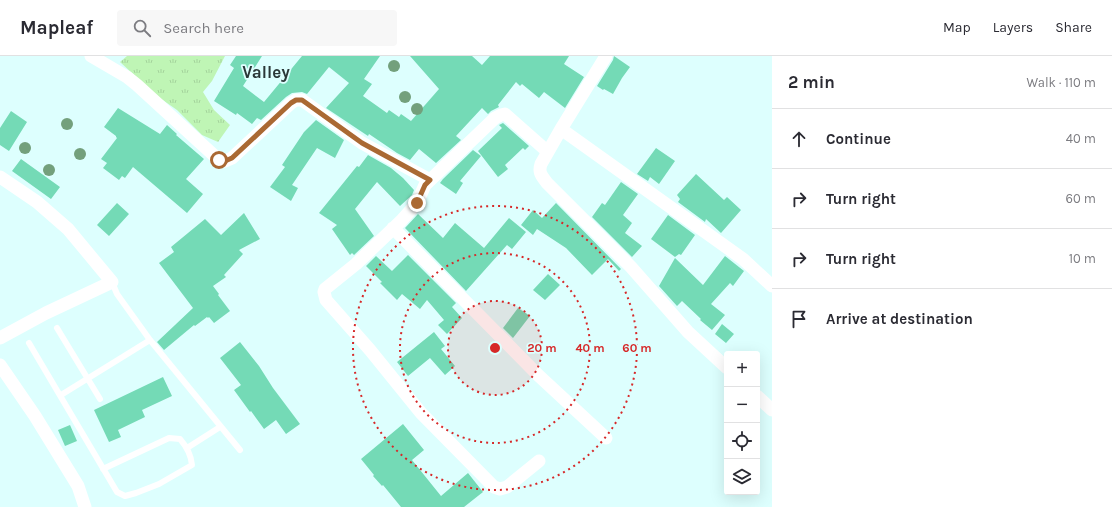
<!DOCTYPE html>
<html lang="en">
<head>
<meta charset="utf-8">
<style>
	body { margin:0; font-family:Karla,sans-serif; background:#f7f7f7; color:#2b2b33 }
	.controls { position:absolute; right:12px; bottom:12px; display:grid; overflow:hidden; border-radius:4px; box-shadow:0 4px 16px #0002 }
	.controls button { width:36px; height:36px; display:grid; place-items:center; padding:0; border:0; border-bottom:1px solid #e1e1e2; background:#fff; color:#2b2b33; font:20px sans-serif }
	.stop { position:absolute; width:12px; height:12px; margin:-9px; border:3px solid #aa6933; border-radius:50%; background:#fff }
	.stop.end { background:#aa6933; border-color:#fff; box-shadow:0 1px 4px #0008 }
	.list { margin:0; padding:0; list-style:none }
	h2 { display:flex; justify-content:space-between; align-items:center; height:52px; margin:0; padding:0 16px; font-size:17px }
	h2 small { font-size:13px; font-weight:400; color:#7c7c81 }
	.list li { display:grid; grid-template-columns:26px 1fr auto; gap:12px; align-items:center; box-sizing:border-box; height:60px; padding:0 16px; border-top:1px solid #e1e1e2 }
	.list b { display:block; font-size:15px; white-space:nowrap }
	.list em { font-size:13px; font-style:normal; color:#7c7c81 }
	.icon { flex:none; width:22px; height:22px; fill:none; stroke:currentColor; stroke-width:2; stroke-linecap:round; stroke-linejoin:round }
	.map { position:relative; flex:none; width:772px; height:451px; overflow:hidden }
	header { display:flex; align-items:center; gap:24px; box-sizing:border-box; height:56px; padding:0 20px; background:#fff; border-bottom:1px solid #e1e1e2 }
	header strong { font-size:19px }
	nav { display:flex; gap:22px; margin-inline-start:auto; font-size:14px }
	.search { width:280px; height:36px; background:#f7f7f7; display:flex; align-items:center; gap:10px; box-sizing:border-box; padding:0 14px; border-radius:4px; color:#7c7c81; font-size:15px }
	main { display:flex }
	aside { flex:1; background:#fff }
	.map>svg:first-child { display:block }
</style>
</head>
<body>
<header>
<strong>Mapleaf</strong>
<div class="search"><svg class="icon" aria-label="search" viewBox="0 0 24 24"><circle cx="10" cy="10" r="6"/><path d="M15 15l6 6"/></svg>Search here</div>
<nav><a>Map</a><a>Layers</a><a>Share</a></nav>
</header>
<main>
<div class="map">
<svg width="772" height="451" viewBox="0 0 772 451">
	<defs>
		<pattern id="grass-tufts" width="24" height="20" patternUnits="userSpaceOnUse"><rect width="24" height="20" fill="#bff5b5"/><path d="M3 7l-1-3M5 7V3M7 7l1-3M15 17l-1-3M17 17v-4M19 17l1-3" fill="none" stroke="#a4d39c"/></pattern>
	</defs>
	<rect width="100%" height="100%" fill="#ddfffe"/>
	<!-- grass -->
	<path fill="url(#grass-tufts)" d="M127,0H225L212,25L203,36L214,54L230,69L218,86L202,79L177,54L157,40L120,6Z"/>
	<!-- building -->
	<path fill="#74dab6" d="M236,0H262L243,30L264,46L302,0H380L364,23L372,28L363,40L387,57L389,54L399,61L401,58L411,65L439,33L410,0H472L482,9L490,0H569L564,8L584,21L565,52L544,36L539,42L522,28L520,30L516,26L498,49L499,51L491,55L488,58L482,52L456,80L461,84L436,107L419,93L410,104L397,97L369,78L368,80L326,52L349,27L329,11L307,38L302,36L292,37L286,41L261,64L257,62L252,68L237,57L236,59L214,45L234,12L230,9Z
		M614,0L630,11L622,22L613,38L604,33L603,34L597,30L613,4Z
		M118,52L160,78L167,69L177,78L176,79L204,103L186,123L203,138L187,157L133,111L125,122L122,120L119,124L103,112L107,107L101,103L117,82L116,81V80L104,71Z
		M11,55L27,66L9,95L0,89V72Z
		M316,64L344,84L335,102L317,92L292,129L298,132L291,145L270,131L285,111L282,109L304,76Z
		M503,67L529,90L525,94L523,92L505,109L508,113L498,121L478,95L502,72L499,69Z
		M656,92L675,105L659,128L650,121L648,125L637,118Z
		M473,94L481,100L460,125L463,127L456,138L440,127L443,123Z
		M368,99L391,112L403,122L414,134L412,139L400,150L377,126L355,153L374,180L354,199L352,197L350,199L332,173L337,169L319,157L357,110L359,111Z
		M21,103L60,131L51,143L12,115Z
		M696,118L724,144L727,141L741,154L721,177L706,163L705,166L678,146L680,143L677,139Z
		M621,126L638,138L623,159L632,167L625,177L642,190L632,201L592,161L602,147L605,149Z
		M117,147L129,158L109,180L97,169Z
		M556,147L621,213L619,215L608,203L592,219L566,192L537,173L533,179L521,169L533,154L542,162Z
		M244,157L260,183L239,194L243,198L224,219L226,221L213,230L219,238L218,239L230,255L214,267L209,261L208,262L207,261L195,270L194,269L164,294L157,286L193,252L159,207L174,196L171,191L205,163L221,179Z
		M418,158L443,182L455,167L484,192L509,162L526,176L512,193L507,189L466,235L405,172Z
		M668,159L695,179L681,199L679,198L675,201L651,183Z
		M408,199L456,247L452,251L462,262L447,278L438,269L444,264L427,244L420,253L402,238L397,244L380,227L382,226L366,210L376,200L392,215Z
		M725,200L744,215L733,230L730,227L711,248L725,259L712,274L700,264L701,263L682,245L677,250L659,230L675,202L703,229Z
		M548,218L560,229L545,244L533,234Z
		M518,252L530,260L513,282L503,272Z
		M722,268L734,278L726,287L715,278Z
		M434,276L445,290L441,293L455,310L445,319L430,302L408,320L397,306Z
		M240,286L259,310L273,332L300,368L286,378L276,364L264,373L251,355L250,356L234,334L241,329L220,302Z
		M163,321L172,340L142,354L145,361L118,374L121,381L109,386L94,354Z
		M403,368L424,394L412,404L441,440L468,417L483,436L464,451H401L383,429L382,430L373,420L374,419L361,403Z
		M70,369L77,385L65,390L58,374Z"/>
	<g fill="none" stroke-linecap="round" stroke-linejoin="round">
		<!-- lane -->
		<path stroke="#fff" stroke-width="6" d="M112,226L117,238L150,284L240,394
			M57,272L100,343
			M29,287L117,436L125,440L136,437L159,428L192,409C191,398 187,391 180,383L169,382L103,413
			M61,339L150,284
			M187,392L220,371"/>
		<!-- street -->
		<path stroke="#fff" stroke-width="13" d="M91,0L127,21L137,29L219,104L225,105L232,102L291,47L296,44H302L362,87L430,124
			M606,0L561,73L541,108C538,117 542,120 547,127L631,211L688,276L727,312
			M561,73L743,203L772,230
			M0,121L37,146L68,173L112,226L46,257L0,282
			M393,172L538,319L606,382
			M0,309L35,360L78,430L85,451
			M757,340L772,354
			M539,405L507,431L500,433L494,431L421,357L370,294L326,244L324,236L325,233L356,208L401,165L417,147L425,129L495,62L501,59L505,58L548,96"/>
	</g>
	<!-- trees -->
	<g fill="#73a07c">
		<circle cx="394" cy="10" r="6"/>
		<circle cx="405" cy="41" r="6"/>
		<circle cx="417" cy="53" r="6"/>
		<circle cx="67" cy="68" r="6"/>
		<circle cx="25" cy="92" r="6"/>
		<circle cx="80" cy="98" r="6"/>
		<circle cx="49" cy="114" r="6"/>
	</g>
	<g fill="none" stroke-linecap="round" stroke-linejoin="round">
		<!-- route -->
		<path stroke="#aa6933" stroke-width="5" d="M219,104L225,105L232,102L291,47L296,44H302L362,87L430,124L425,129L417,147"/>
	</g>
	<!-- distance rings -->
	<circle cx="495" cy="292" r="47" fill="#d62828" fill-opacity=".12"/>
	<g fill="none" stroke="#d62828" stroke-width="2" stroke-dasharray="2 4">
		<circle cx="495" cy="292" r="47"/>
		<circle cx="495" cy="292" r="95"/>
		<circle cx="495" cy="292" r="142"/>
	</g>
	<g text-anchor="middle" stroke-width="3.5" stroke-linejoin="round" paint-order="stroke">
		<!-- quarter labels -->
		<g font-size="17" font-weight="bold" fill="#2a3737" stroke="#ddfffe">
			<text x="266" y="22">Valley</text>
		</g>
	</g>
	<circle cx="495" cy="292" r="6" fill="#d62828" stroke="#ddfffe" stroke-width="2"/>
	<g font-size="12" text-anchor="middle" font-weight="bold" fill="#d62828" stroke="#ddfffe" stroke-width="3.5" stroke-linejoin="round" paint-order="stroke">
		<text x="542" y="296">20 m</text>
		<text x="590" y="296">40 m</text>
		<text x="637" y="296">60 m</text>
	</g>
</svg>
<div class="controls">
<button>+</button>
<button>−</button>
<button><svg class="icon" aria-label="locate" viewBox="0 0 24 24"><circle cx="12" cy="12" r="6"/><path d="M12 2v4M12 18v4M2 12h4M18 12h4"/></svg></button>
<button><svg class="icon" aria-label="layers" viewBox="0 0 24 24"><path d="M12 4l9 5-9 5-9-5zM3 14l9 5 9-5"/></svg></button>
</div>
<div class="stop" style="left:219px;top:104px"></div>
<div class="stop end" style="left:417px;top:147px"></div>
</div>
<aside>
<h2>2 min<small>Walk · 110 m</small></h2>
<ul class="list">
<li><svg class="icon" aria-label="ahead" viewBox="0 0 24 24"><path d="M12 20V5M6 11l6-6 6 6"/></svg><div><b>Continue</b></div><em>40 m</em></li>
<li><svg class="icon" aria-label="right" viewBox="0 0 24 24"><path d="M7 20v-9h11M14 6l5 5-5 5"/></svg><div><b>Turn right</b></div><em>60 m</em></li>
<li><svg class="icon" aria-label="right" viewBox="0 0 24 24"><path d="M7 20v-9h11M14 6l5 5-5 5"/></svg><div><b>Turn right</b></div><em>10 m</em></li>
<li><svg class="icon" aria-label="arrive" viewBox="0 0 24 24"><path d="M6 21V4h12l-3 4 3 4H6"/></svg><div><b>Arrive at destination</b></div></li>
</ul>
</aside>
</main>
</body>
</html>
